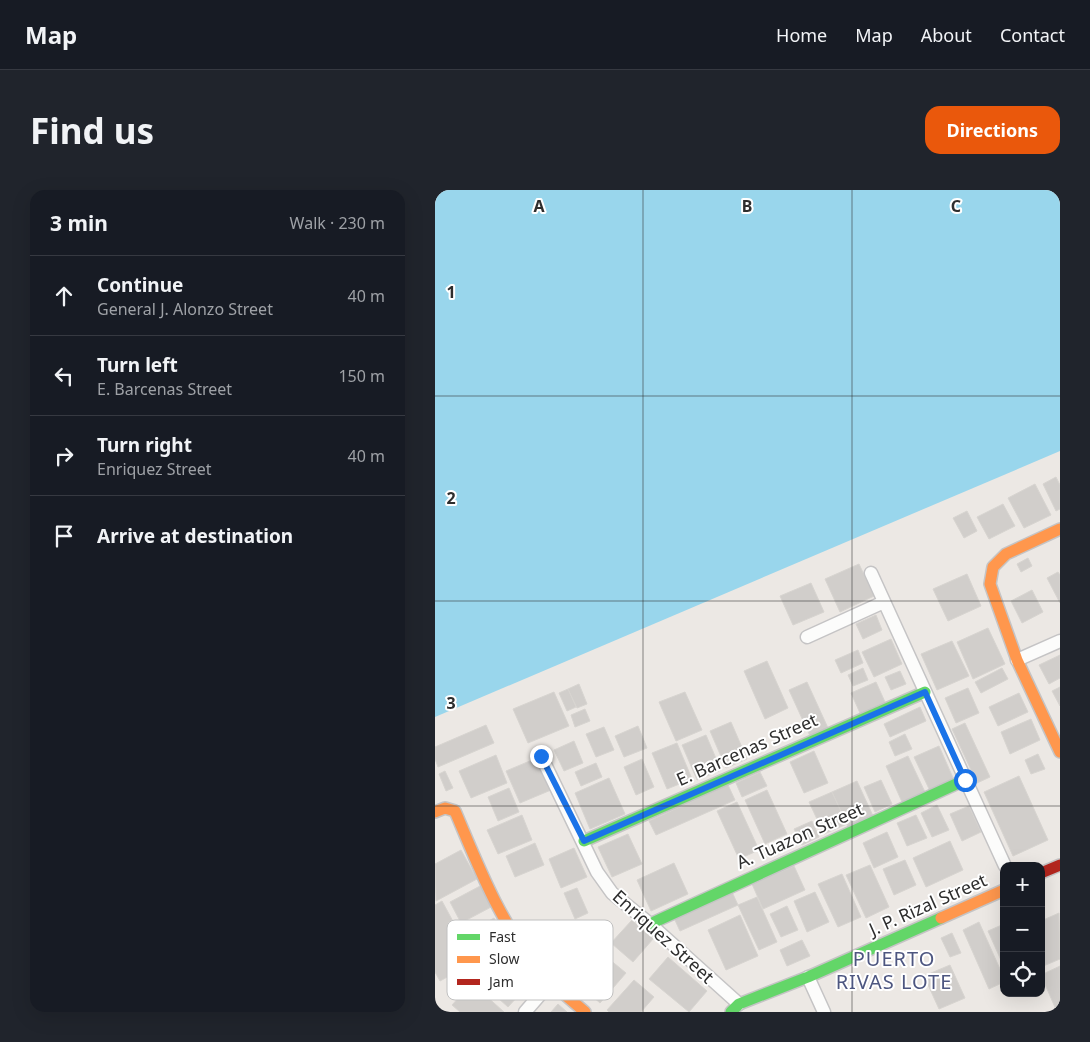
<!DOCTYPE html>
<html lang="en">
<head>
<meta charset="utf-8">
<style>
	body { margin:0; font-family:"Noto Sans",sans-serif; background:#20242c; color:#f1f3f6 }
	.controls { position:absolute; right:15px; bottom:15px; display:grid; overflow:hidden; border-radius:10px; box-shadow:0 5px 20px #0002 }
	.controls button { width:45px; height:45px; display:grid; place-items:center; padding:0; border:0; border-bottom:1px solid #363941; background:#171b24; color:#f1f3f6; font:25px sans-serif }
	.stop { position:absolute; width:15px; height:15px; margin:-11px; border:4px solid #1a73e8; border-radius:50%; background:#fff }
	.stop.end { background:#1a73e8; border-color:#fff; box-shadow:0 1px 5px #0008 }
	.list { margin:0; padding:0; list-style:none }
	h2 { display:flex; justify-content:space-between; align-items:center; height:65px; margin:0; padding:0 20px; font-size:21px }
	h2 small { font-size:16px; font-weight:400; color:#9ea1a6 }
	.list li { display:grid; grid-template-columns:32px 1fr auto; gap:15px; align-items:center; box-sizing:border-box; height:80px; padding:0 20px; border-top:1px solid #363941 }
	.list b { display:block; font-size:19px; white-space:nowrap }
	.list p { margin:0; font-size:16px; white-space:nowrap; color:#9ea1a6 }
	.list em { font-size:16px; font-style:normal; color:#9ea1a6 }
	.icon { flex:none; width:28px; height:28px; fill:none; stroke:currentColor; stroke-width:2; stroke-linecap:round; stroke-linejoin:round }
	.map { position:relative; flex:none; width:625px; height:822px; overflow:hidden; border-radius:15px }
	header { display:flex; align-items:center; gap:30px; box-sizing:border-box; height:70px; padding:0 25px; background:#171b24; border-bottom:1px solid #363941 }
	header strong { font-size:24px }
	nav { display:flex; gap:28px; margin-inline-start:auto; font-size:18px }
	.intro { display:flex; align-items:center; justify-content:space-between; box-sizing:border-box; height:120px; padding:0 30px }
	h1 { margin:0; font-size:35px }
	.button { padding:12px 22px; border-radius:15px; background:#ea580c; color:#fff; font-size:18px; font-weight:700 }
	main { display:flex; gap:30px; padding:0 30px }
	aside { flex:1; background:#171b24; border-radius:15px; box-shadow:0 5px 20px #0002 }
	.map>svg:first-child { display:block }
</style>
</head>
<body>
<header>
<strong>Map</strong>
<nav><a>Home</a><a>Map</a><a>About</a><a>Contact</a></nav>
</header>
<div class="intro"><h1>Find us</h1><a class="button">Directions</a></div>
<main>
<aside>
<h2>3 min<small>Walk · 230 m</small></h2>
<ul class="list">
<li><svg class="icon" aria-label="ahead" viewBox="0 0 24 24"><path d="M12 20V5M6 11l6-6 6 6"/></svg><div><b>Continue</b><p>General J. Alonzo Street</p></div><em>40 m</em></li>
<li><svg class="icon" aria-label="left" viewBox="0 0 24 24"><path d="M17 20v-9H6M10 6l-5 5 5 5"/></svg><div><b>Turn left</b><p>E. Barcenas Street</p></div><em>150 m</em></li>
<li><svg class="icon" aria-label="right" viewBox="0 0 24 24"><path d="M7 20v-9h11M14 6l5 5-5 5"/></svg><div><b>Turn right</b><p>Enriquez Street</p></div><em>40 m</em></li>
<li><svg class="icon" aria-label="arrive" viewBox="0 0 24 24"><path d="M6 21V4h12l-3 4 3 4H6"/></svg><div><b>Arrive at destination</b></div></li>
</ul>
</aside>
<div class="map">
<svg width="625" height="822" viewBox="0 0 625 822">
	<rect width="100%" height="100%" fill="#ece8e4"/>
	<!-- water -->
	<path fill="#99d6ec" d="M0,0H625V261L0,527Z"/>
	<!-- building -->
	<path fill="#d1cecb" stroke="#d7d4d0" d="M621,287L625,295V319L621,321L608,294Z
		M600,294L616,325L589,338L573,308Z
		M568,314L580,336L554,349L542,327Z
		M532,321L542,341L529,348L518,328Z
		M593,368L597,376L586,382L582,374Z
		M424,374L439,406L405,422L390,389Z
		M623,382L625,385V413L612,388Z
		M532,384L546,416L513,431L498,399Z
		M376,393L389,422L358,435L345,406Z
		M597,400L608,422L587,433L576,411Z
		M441,425L447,440L428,449L421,434Z
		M553,438L570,474L538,489L522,452Z
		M456,449L467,474L439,487L427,462Z
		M517,451L534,486L502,500L486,464Z
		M423,460L428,473L406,483L400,470Z
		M625,465V488L614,494L604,475Z
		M332,471L353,518L330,529L309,481Z
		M428,478L433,490L418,496L413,485Z
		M567,478L573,489L546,503L540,492Z
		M465,481L471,494L456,500L450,487Z
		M372,492L393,538L375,546L354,500Z
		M441,492L450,512L425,523L416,503Z
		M144,494L152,514L142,518L133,499Z
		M625,497V516L617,501Z
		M533,498L544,523L521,533L510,508Z
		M133,499L141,517L132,521L124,503Z
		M119,502L134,536L93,553L78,519Z
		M250,502L267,540L241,551L224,512Z
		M584,503L593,522L563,536L554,517Z
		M485,517L491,531L455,547L449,534Z
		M150,519L155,531L140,537L136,525Z
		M596,529L605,550L575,564L566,542Z
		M296,532L312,569L291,578L275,541Z
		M530,533L555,587L542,593L517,539Z
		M51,535L59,553L3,577L0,569V557Z
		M203,536L212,558L189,567L180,546Z
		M169,537L179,560L161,567L151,544Z
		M470,544L477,559L460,566L454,552Z
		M271,545L286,580L262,590L247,555Z
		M139,551L148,573L129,581L119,560Z
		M242,553L257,589L232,599L217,563Z
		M504,556L519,590L495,601L479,567Z
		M379,561L393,593L369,603L355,572Z
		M603,564L610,579L596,584L590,570Z
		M61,565L72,593L36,608L24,581Z
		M473,566L490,602L467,612L451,576Z
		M102,568L116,600L85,613L71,581Z
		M207,569L219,597L201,605L189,577Z
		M161,573L167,587L146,596L140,582Z
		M10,581L18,598L11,601L4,584Z
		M325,582L332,596L307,607L301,593Z
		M584,586L613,650L578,666L549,602Z
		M174,588L190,624L155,639L140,603Z
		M446,590L457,614L440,622L429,597Z
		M422,591L438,626L413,637L397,602Z
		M293,595L300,610L221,645L214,631Z
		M74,598L84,622L63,631L53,607Z
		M332,600L352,644L330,654L310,610Z
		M397,602L412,634L389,644L374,612Z
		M302,612L324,660L304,669L282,621Z
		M502,615L514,640L497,647L486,623Z
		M534,616L546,642L527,651L515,624Z
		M87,625L97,650L63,664L52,640Z
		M481,625L492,648L472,656L462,633Z
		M377,631L384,647L367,655L359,639Z
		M452,642L463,667L439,678L428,653Z
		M193,644L207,674L177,687L163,657Z
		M515,651L528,680L491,697L478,668Z
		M100,653L109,675L80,687L71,666Z
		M139,658L152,687L126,698L114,669Z
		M26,660L42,689L1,711L0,674Z
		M470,670L481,695L459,705L448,679Z
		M239,673L253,704L216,721L202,690Z
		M435,675L454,717L431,728L411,685Z
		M359,676L370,700L328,719L317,694Z
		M407,684L426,727L403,737L383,694Z
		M47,695L58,716L26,733L15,712Z
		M142,698L153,723L140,729L129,703Z
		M297,702L303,715L245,741L239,728Z
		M380,702L394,732L372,742L359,711Z
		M322,707L342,752L324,760L303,715Z
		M7,711L40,772L5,791L0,782V715Z
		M352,716L363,740L346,747L335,724Z
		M624,723L625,769L606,777V731Z
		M305,725L323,766L291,780L273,740Z
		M59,728L70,748L42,764L31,744Z
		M197,730L218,749L198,772L176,753Z
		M544,732L569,788V792L554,799L528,740Z
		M569,734V777L553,741Z
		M517,743L526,763L515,767L506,748Z
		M367,750L375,766L352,776L345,760Z
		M233,767L272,801L254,822L214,789Z
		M174,769L191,783L165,813L148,798Z
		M515,775L530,808L504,819L489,786Z
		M76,776L95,793L73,817L54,800Z
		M625,776V820L622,822L606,785Z
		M199,790L219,807L206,822H174L172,820Z
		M37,793L69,822H25L17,815Z
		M123,814L132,822H116Z"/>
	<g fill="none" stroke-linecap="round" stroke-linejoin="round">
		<defs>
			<path id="street" d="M436,383L570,676
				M372,447L449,412
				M582,470L625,451
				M106,566L162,682L177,703L215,734L304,814
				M373,787L389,822
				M90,822L116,792"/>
			<path id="fast" d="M149,651L490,502
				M215,734L530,590
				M296,822L304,814L373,787L506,728"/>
			<path id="slow" d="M625,339L571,364L558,377L555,394L582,470L625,562
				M0,622L10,618L20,621C43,675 64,731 102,777C116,794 134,808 150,822
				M506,728L569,700"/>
			<path id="jam" d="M606,683L625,675"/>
		</defs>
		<!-- street casing -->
		<use href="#street" stroke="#c5c4c5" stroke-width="15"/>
		<!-- fast casing -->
		<use href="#fast" stroke="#c5c4c5" stroke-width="14"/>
		<!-- slow casing -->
		<use href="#slow" stroke="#c5c4c5" stroke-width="14"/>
		<!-- jam casing -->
		<use href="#jam" stroke="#c5c4c5" stroke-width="14"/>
		<!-- street -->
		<use href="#street" stroke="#fcfcfb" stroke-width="12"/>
		<!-- fast -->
		<use href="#fast" stroke="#63d668" stroke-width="11"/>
		<!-- slow -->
		<use href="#slow" stroke="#ff974d" stroke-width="11"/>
		<!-- jam -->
		<use href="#jam" stroke="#b3261e" stroke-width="11"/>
	</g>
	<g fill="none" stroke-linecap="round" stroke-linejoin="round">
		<!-- route -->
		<path stroke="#1a73e8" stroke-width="6" d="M106,566L149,651L490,502L530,590"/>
	</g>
	<!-- grid -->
	<path fill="none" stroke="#2e2e2e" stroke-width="1" stroke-opacity="0.55" d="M208,0V822M417,0V822M0,206H625M0,411H625M0,616H625"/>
	<g text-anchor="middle" stroke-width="4" stroke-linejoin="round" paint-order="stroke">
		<!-- street labels -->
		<g font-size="18" fill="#2e2e2e" stroke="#fff">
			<text transform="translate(312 560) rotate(-24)" y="6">E. Barcenas Street</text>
			<text transform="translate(365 646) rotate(-24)" y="6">A. Tuazon Street</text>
			<text transform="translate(493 715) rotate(-24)" y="6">J. P. Rizal Street</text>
			<text transform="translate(228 747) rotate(42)" y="6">Enriquez Street</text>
		</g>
		<!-- quarter labels -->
		<g font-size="20" letter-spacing="1" fill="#4d5680" stroke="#fff">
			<text x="459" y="776">PUERTO<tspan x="459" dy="23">RIVAS LOTE</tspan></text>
		</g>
	</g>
	<!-- legend -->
	<rect x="12" y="730" width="166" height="80" rx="8" fill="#fff" stroke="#c0c0c0" stroke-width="1"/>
	<rect x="22" y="744" width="23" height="6" fill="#63d668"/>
	<rect x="22" y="766" width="23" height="7" fill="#ff974d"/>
	<rect x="22" y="789" width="23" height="6" fill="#b3261e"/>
	<g font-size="14" fill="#2e2e2e">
		<text x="54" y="752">Fast</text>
		<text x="54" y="774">Slow</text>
		<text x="54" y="797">Jam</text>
	</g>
	<g font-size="16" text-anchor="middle" font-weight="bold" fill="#2e2e2e" stroke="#fff" stroke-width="4" stroke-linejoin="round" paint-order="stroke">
		<text x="104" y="22">A</text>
		<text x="312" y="22">B</text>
		<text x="521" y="22">C</text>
		<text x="16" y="108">1</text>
		<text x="16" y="314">2</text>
		<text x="16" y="519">3</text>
	</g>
</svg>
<div class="controls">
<button>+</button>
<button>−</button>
<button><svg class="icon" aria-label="locate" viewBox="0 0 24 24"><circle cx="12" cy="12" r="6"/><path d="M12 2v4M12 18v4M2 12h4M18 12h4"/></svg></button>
</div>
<div class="stop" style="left:530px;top:590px"></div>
<div class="stop end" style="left:106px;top:566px"></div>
</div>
</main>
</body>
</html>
